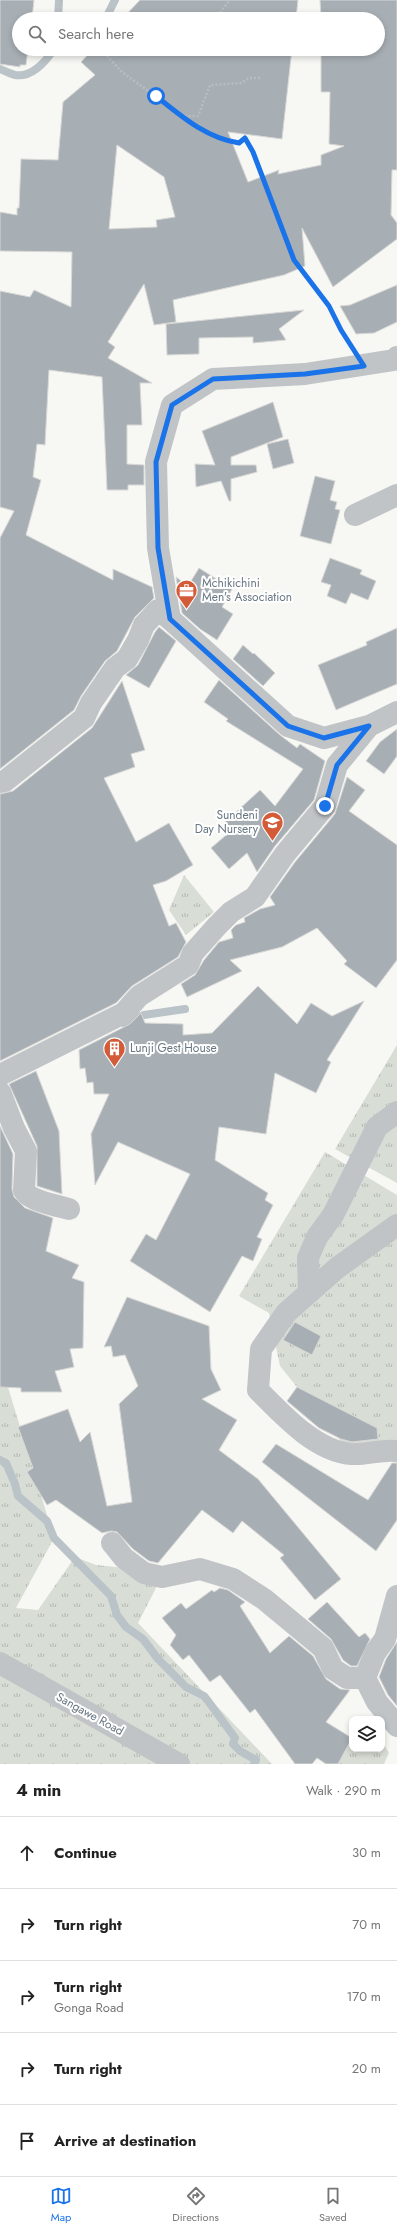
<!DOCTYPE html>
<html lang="en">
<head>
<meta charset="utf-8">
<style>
	body { margin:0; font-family:Jost,sans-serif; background:#f2f2f2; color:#222 }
	.controls { position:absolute; right:12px; bottom:12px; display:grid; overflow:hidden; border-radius:8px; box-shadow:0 2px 6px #0003 }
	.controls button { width:36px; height:36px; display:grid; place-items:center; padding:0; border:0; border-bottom:1px solid #e0e0e0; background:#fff; color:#222; font:20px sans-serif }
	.stop { position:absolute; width:12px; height:12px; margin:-9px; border:3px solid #1a73e8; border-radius:50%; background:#fff }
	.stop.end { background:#1a73e8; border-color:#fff; box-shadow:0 1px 4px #0008 }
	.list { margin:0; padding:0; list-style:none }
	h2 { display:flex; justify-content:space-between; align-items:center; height:52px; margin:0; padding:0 16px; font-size:17px }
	h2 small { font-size:13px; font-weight:400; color:#767676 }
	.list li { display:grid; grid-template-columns:26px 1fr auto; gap:12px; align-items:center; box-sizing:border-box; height:72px; padding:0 16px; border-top:1px solid #e0e0e0 }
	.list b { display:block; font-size:15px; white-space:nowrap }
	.list p { margin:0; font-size:13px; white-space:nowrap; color:#767676 }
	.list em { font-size:13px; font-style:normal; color:#767676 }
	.icon { flex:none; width:22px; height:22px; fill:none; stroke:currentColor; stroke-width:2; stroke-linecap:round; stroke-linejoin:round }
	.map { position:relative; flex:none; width:397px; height:1764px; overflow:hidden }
	.search { position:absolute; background:#fff; box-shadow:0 2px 6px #0003; left:12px; right:12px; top:12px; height:44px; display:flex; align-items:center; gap:10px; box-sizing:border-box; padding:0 14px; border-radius:22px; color:#767676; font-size:15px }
	.sheet { height:412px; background:#fff }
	nav { display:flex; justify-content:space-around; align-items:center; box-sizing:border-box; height:56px; border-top:1px solid #e0e0e0; background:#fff; font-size:11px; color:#767676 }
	nav a { display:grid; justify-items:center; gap:2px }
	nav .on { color:#1a73e8 }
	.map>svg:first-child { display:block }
</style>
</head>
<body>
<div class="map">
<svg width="397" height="1764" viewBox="0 0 397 1764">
	<defs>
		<pattern id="grass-tufts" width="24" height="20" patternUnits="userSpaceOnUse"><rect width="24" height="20" fill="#d8ddd5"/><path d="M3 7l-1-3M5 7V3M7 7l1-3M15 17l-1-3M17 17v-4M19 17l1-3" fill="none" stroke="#b3b8b2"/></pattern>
	</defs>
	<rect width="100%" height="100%" fill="#f7f7f4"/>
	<!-- grass -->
	<path fill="url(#grass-tufts)" d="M184,875L214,912L186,935L169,910Z
		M397,1045V1183L335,1149Z
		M325,1152L397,1195V1447L351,1454L280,1366L269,1313L239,1296Z
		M0,1361L54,1538L16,1608L38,1610L75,1557L96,1565L125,1568L157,1586L138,1623L272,1764H0Z
		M352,1735V1749H382V1741L389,1753L384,1764H329Z"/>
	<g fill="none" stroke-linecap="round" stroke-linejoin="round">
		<!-- stream -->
		<path stroke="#bac3c7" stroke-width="8" d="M58,19L59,0
			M95,19L107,16L115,0
			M0,69C5,71 10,74 15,75C32,78 46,61 54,49
			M124,1023L144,1015L185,1009
			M0,1460L6,1463L15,1484L18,1496L47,1521L54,1538L111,1596L117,1615L126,1627L143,1639L158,1659L186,1687L204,1696L208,1701L235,1738L233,1744L240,1751L256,1760L254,1764"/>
	</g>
	<!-- building -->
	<path fill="#a8afb4" stroke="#d8d8d6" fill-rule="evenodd" d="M0,0H34L32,19H19V49H28L26,65H20V67L0,64Z
		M140,0H298L296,19H122Z
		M320,0H397V170H392L391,215L397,223V239L333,287L302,228L305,266L284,275L173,300L176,322L154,325L144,284L108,342L115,347L108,358L152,383H140L142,425H127V464L144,465V485H128V490H107L102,377L49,370L45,445L37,444L33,477L41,480L26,535L113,580V569L152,587L154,598L135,617L117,651L105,661L81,696L74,710L0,769V538L14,511L0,507V291L30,297L34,290L71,307L72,252L0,251V212L17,215V208H19L21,159L58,160L63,102L95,75L81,62L93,49H292L282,139L228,132L248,182L279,170L278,174L321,165V155L344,146L329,144L330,92H321V49H378V19H321ZM117,145L164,177L175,217L156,220L157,227L109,229Z
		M397,285V322L374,333L356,334L340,306L350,305Z
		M304,310L279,329L286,340L253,343V337L199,338V354L167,355L166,324Z
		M273,402L283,437L231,457V465H256L257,472L231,479V501H229L221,481L196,487L195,464L215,465L202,431Z
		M288,439L294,463L273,469L267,444Z
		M315,476L335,481L330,500L337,502L335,509L340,510L331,544L300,536Z
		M330,558L362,570L360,574L376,581L368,600L351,593L346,604L327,596L331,585L321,582Z
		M199,568L232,589L222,607L233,614L217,640L200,629L182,613L176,577L188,586Z
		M159,627L176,641L149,688L126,675L138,665L155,632Z
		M397,628V684L336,710L318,665L367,645L366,642Z
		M243,645L253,654L254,653L275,673L263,686L233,659Z
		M219,680L280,735L297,748L300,744L325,761L314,800L275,846L257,872L247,853L229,869L211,848L232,830L225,822L260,790L275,806L303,769L226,721L228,719L204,702Z
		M122,681L145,750L131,754L135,767L104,778L136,842L169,823L193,865L166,881L153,885L169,926L176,923L186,942L178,957L132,986L116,1003L0,1061V794L13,791L92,728Z
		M397,729V756L384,774L366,761L380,742Z
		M347,777L365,790L349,811L397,845V960L376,988L344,964L347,961L317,928L282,947L230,960L242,971L187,997L181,984L195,975L204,960L219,942L233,938L231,930L236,925L245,922L244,918L260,909L275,905L270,897L295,862L335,814Z
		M258,986L297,1024L311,1003L332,1016L364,1001L327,1060L331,1062L316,1093L275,1073L266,1134L219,1127L215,1160L268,1193L265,1200L273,1205L257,1237L262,1239L253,1261L242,1256L210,1312L130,1261L146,1234L156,1240L190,1174L118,1142L95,1185L91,1134L109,1094H94L93,1082L87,1083L85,1068L80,1069L79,1050L130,1024L141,1013L145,1023L183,1024V1035L212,1033Z
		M36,1071L59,1131L62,1194L37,1186V1146L9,1084Z
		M0,1126L13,1154L12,1189L14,1197L25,1208L53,1218L46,1251L79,1265L72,1278L84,1282L83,1348L70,1349L74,1367L55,1371L62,1392H21V1388L0,1387Z
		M127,1297L209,1326L211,1369L221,1390L202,1399L237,1420L219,1450L258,1479L341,1579L315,1600L280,1558L284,1555L242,1521L233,1533L202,1510L158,1563L149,1561L133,1549L117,1532L111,1531L102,1533L56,1500L47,1505L27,1472L33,1468L18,1427L68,1409L80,1442L90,1432L107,1506L132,1502L119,1404L138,1386L125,1355L113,1357L111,1346L104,1347Z
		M295,1322L321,1336L312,1355L283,1340Z
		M297,1387L377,1428L378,1439L352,1442L341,1439L319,1428L287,1401Z
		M276,1444L368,1500L392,1463H397V1520L376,1551L262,1462Z
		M220,1588L228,1590L245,1602L240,1606L270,1653L289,1636L313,1656L326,1679L340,1689L350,1690L326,1722L352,1738L338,1764H326L317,1758L312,1764H295L255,1709L250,1713L220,1675L210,1682L189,1655L183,1660L170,1645L176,1635L162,1618L181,1603L186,1609L212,1590L214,1592Z
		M327,1602L359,1637L365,1633L370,1639L357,1666H351L343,1660L331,1639L308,1619Z
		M397,1642V1706L388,1695L379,1677L386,1659Z"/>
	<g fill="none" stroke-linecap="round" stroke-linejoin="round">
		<!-- path -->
		<path stroke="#babdbf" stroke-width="2.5" stroke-dasharray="2 2" stroke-linecap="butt" d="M61,0L60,10L63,19
			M215,19L230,0
			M97,49L107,56L122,72L183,116
			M260,78H249L241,83L210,85L198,116H183C200,130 217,140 239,143L245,139L253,152L294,261L329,306L349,342"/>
		<!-- minor -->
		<path stroke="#c0c4c7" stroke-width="22" d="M397,357L394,360L305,374L213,379L172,405L156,462L158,548L170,619L288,726L324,738L369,726L397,712
			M355,515L397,495
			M0,782L5,781L84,718L91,703L115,668L127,659L138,640L144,625L158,610L170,619
			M0,1075L124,1013L139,996L188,965L193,953L217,926L231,912L255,897L285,854L325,806L337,765L369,726
			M0,1092L14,1128L26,1151L24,1190C27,1200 58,1206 69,1209
			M397,1225L337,1268L286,1313L261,1349L258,1390C282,1414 315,1451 351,1454C367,1455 381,1449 397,1451
			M309,1293L308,1258L317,1237L333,1215L377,1127L397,1112
			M112,1543L124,1558L144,1573L162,1577L200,1569L233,1579L264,1599L323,1648L333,1669L347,1678H365
			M397,1596L385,1639L375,1653L365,1678L377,1702L397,1726
			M0,1663L179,1764"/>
	</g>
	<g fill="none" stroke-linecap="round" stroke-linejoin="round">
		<!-- route -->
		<path stroke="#1a73e8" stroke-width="5" d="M156,96C181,116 206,138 239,143L245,138L253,152L294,260L329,306L341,330L364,366L305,374L213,379L172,405L156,462L158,548L170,619L288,726L324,738L369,726L337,765L325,806"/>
	</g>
	<!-- icons -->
	<defs>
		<symbol id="office-pin" viewBox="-11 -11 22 30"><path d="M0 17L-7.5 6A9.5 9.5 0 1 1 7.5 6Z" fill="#d35b37" stroke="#fff"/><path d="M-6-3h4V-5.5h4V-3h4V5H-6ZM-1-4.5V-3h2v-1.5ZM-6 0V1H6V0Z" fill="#fff"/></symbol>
		<symbol id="school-pin" viewBox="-11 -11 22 30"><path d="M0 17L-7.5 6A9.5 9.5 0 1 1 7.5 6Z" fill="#d35b37" stroke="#fff"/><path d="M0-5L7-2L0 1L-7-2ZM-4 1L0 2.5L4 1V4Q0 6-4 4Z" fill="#fff"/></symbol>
		<symbol id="building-pin" viewBox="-11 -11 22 30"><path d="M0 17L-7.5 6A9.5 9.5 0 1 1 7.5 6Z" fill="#d35b37" stroke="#fff"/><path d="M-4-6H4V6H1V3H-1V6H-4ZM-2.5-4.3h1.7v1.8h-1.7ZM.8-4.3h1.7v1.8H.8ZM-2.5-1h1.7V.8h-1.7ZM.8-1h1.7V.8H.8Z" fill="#fff"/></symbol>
	</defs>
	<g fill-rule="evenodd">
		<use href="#office-pin" x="174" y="578" width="25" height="34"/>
		<use href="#school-pin" x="260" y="810" width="25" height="34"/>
		<use href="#building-pin" x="102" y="1036" width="25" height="34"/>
	</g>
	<g text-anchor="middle" stroke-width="4" stroke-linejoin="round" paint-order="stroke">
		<!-- poi labels -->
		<g font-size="12" fill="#687782" stroke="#fff" text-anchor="start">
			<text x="202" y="587">Mchikichini<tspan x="202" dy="14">Men's Association</tspan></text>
			<text x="258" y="819" text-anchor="end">Sundeni<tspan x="258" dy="14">Day Nursery</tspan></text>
			<text x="130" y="1052">Lunji Gest House</text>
		</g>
		<!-- street labels -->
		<g font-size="12" fill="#687782" stroke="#fff">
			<text transform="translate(90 1714) rotate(29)" y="4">Sangawe Road</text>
		</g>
	</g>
</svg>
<div class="controls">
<button><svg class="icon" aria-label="layers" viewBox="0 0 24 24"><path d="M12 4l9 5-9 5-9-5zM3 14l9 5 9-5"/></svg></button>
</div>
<div class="stop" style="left:156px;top:96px"></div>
<div class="stop end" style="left:325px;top:806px"></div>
<div class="search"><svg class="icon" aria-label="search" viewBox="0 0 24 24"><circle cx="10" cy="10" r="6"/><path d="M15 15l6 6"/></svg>Search here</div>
</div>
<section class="sheet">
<h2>4 min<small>Walk · 290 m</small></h2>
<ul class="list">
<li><svg class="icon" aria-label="ahead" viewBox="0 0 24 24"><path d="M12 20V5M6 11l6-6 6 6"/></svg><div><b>Continue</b></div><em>30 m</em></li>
<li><svg class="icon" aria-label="right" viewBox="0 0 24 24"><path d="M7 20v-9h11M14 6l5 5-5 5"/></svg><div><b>Turn right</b></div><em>70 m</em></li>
<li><svg class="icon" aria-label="right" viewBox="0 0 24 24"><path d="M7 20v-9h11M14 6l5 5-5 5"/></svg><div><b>Turn right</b><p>Gonga Road</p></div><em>170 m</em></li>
<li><svg class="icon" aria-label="right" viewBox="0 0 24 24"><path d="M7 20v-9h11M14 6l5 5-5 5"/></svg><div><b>Turn right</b></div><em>20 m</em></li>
<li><svg class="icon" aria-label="arrive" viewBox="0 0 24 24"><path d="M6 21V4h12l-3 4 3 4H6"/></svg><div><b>Arrive at destination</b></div></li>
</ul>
</section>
<nav>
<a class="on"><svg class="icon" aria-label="map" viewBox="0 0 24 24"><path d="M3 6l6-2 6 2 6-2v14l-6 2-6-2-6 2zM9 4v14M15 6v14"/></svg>Map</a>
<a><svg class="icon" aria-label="directions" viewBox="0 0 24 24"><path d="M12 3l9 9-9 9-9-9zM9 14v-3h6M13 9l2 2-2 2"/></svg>Directions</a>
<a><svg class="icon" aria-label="saved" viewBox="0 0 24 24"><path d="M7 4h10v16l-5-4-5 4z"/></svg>Saved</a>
</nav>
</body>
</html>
